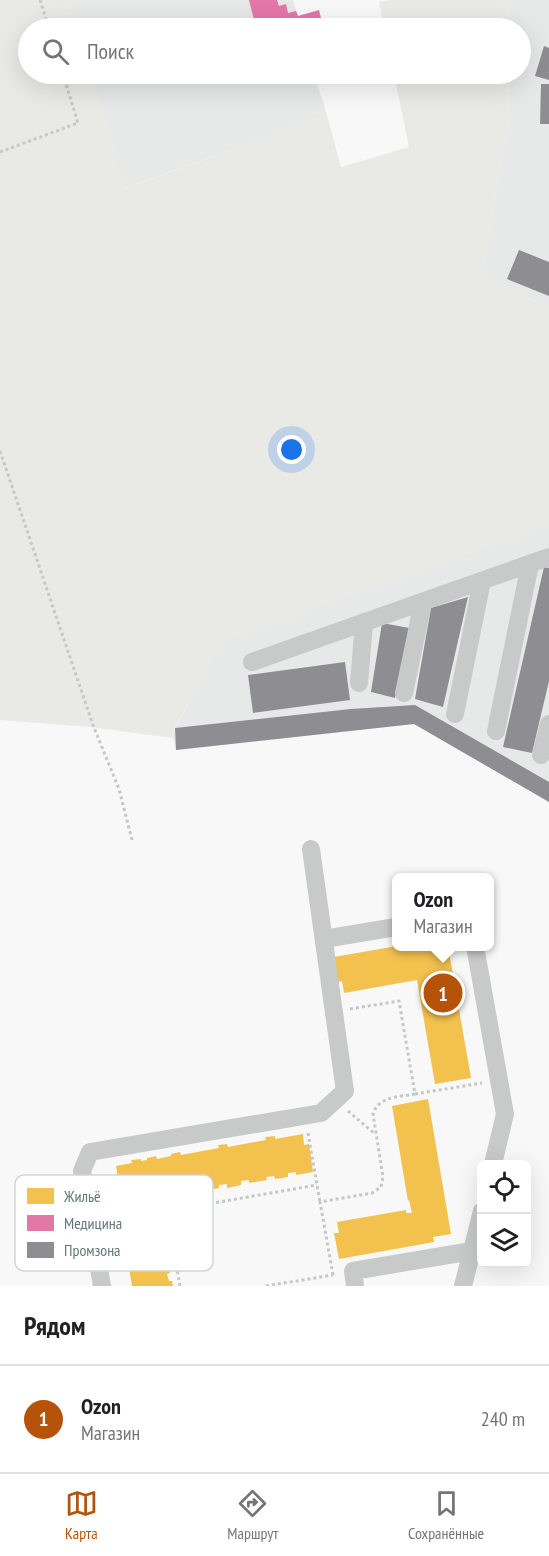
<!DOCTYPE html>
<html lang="ru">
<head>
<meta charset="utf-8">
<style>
	body { margin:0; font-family:"PT Sans Narrow",sans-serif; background:#f2f2f2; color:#202124 }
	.controls { position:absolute; right:18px; bottom:18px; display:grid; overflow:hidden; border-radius:9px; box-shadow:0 6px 24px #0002 }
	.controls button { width:54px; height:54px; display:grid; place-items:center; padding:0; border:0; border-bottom:2px solid #e0e0e0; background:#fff; color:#202124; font:30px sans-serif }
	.you { position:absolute; left:292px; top:450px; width:21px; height:21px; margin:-15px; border:4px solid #fff; border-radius:50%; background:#1a73e8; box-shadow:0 0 0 9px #1a73e833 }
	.badge { display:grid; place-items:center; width:39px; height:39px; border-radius:50%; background:#b45309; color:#fff; font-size:20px; font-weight:700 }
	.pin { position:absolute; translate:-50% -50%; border:3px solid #fff; box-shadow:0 2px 6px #0006 }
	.popup { position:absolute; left:392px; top:873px; width:102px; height:78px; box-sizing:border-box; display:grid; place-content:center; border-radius:9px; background:#fff; filter:drop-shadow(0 2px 4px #0005); font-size:20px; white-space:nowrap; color:#757577 }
	.popup b { font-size:22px; color:#202124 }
	.popup::after { content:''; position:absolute; left:50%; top:100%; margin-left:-12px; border:12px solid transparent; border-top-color:#fff }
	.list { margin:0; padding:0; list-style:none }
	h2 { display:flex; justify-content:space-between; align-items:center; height:78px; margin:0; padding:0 24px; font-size:26px }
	h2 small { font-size:20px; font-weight:400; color:#757577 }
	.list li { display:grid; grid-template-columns:39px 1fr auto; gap:18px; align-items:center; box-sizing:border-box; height:108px; padding:0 24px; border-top:2px solid #e0e0e0 }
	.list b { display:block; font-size:22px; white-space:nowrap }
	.list p { margin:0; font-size:20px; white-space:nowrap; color:#757577 }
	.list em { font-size:20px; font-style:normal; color:#757577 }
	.icon { flex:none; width:33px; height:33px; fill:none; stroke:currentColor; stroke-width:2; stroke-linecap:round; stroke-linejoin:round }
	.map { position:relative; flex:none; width:549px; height:1286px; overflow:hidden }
	.search { position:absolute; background:#fff; box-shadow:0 6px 24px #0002; left:18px; right:18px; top:18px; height:66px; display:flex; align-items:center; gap:15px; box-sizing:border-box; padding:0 21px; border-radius:33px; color:#757577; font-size:22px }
	.sheet { height:186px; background:#fff }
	nav { display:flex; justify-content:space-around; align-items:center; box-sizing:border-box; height:84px; border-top:2px solid #e0e0e0; background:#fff; font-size:16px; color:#757577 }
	nav a { display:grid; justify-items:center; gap:3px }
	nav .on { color:#b45309 }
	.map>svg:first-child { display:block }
</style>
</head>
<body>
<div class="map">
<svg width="549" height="1286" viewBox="0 0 549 1286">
	<rect width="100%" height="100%" fill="#f8f8f8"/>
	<!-- built -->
	<path fill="#e7e8e8" d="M69,0H293L301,28H78Z
		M507,0H549V308L481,276L510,111L509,74H520V28H508Z
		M91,74H314L327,115L125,188Z
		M549,524V802L414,724L176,750L173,738L175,728L224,641Z"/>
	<!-- green -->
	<path fill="#e9e9e6" d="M0,0H69L78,28H28V74H91L126,188L327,115L341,167L409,147L394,74H509L510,111L481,276L549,308V524L225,641L175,727L173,738L90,727L0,720Z
		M389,0H507L508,28H384L379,2Z"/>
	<!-- homes -->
	<path fill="#f2c14e" d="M397,946H448L471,1078L435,1084L417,980L344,993L342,981L338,982L334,957Z
		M428,1099L451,1234L433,1237L434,1242L339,1259L334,1233H339L337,1222L406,1210V1213H412L409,1200L408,1201L392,1106Z
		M303,1134L304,1145L309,1144L313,1172L296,1175V1172L288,1173V1177L275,1179L274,1176L266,1177L267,1180L249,1183V1180L241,1181V1185L227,1188V1184L219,1185V1188L202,1191L201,1188L194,1189V1193L180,1196L163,1197L162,1194L154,1195L158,1217H160L161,1234H164L167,1248H163L164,1256H167L170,1273L167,1274L169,1281H172L173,1286H132L127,1256L124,1257L123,1247H126L122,1224L119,1225L117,1215H120L118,1200L115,1201L113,1192L116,1191L115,1184L119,1183L116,1166L132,1163L131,1160L141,1159V1161L147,1160V1158L156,1156L157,1159L171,1156V1154L180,1152L181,1155L219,1148L218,1145L227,1144L228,1147L266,1140L265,1137L275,1136V1139Z"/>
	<!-- health -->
	<path fill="#e377a8" d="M249,0H277L279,6L286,4L288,13L296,11L298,16L319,10L323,26L329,24L330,28H301L300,24L296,25L294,20L256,28Z
		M143,74H178L147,84Z"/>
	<!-- industry -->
	<path fill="#8d8d92" d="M544,46L549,48V80L535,76Z
		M541,84H549V124H540Z
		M519,250L549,262V296L507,279Z
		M544,567L549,568V681L532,753L503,747Z
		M468,597L443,707L415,699L431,608Z
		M382,623L409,628L395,698L371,692Z
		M345,662L350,700L253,713L248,675Z
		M415,705L549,782V802L414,724L176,750L175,728L351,709Z"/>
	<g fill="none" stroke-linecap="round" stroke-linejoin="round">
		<!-- path -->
		<path stroke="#c5c8c8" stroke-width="3" stroke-dasharray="3 3" stroke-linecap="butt" d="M40,0L49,28
			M0,152L78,123L63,74
			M0,451L93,725L119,789L132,840
			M350,1009L399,1001L415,1094L482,1083
			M348,1111L375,1134
			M308,1133L320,1202
			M333,1275L320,1202L372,1193L381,1187L383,1177L373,1114C378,1096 400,1097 415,1094
			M180,1286L167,1211L317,1185
			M266,1286L333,1275"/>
		<!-- minor -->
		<path stroke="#c8c9c9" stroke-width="18" d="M252,662L549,557
			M359,683L364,622
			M404,693L423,602
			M455,714L482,581
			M496,731L530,564
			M541,755L549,724
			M324,939L396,927
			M475,946L505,1114L493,1164
			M102,1286L82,1171L90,1152L321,1113L345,1091L311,849
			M355,1286L353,1271L472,1251
			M463,1286L482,1211"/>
	</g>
	<!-- legend -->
	<rect x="15" y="1175" width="198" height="96" rx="9" fill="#fff" stroke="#d0d6d6" stroke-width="1.5"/>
	<rect x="27" y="1188" width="27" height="16" fill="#f2c14e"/>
	<rect x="27" y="1215" width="27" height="16" fill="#e377a8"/>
	<rect x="27" y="1242" width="27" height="16" fill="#8d8d92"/>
	<g font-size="16" fill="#637878">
		<text x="64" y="1202">Жильё</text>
		<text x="64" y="1229">Медицина</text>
		<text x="64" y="1256">Промзона</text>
	</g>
</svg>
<div class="controls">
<button><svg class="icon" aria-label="locate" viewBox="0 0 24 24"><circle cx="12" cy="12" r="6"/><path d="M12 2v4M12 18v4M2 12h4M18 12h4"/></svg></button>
<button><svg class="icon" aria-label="layers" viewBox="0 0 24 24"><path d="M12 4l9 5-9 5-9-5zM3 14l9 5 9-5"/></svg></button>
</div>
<div class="you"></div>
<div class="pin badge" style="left:443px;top:993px">1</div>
<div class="popup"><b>Ozon</b>Магазин</div>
<div class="search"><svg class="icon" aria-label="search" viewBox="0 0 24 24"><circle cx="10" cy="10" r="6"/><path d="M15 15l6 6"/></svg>Поиск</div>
</div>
<section class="sheet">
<h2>Рядом<small></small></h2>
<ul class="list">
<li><span class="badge">1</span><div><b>Ozon</b><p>Магазин</p></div><em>240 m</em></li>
</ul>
</section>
<nav>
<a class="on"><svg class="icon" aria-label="map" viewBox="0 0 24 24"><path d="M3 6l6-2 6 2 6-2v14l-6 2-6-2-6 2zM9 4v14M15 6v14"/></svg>Карта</a>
<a><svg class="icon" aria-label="directions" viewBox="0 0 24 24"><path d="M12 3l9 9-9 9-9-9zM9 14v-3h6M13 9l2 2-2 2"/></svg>Маршрут</a>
<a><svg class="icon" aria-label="saved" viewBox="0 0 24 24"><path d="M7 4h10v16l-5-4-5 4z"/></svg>Сохранённые</a>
</nav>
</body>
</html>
